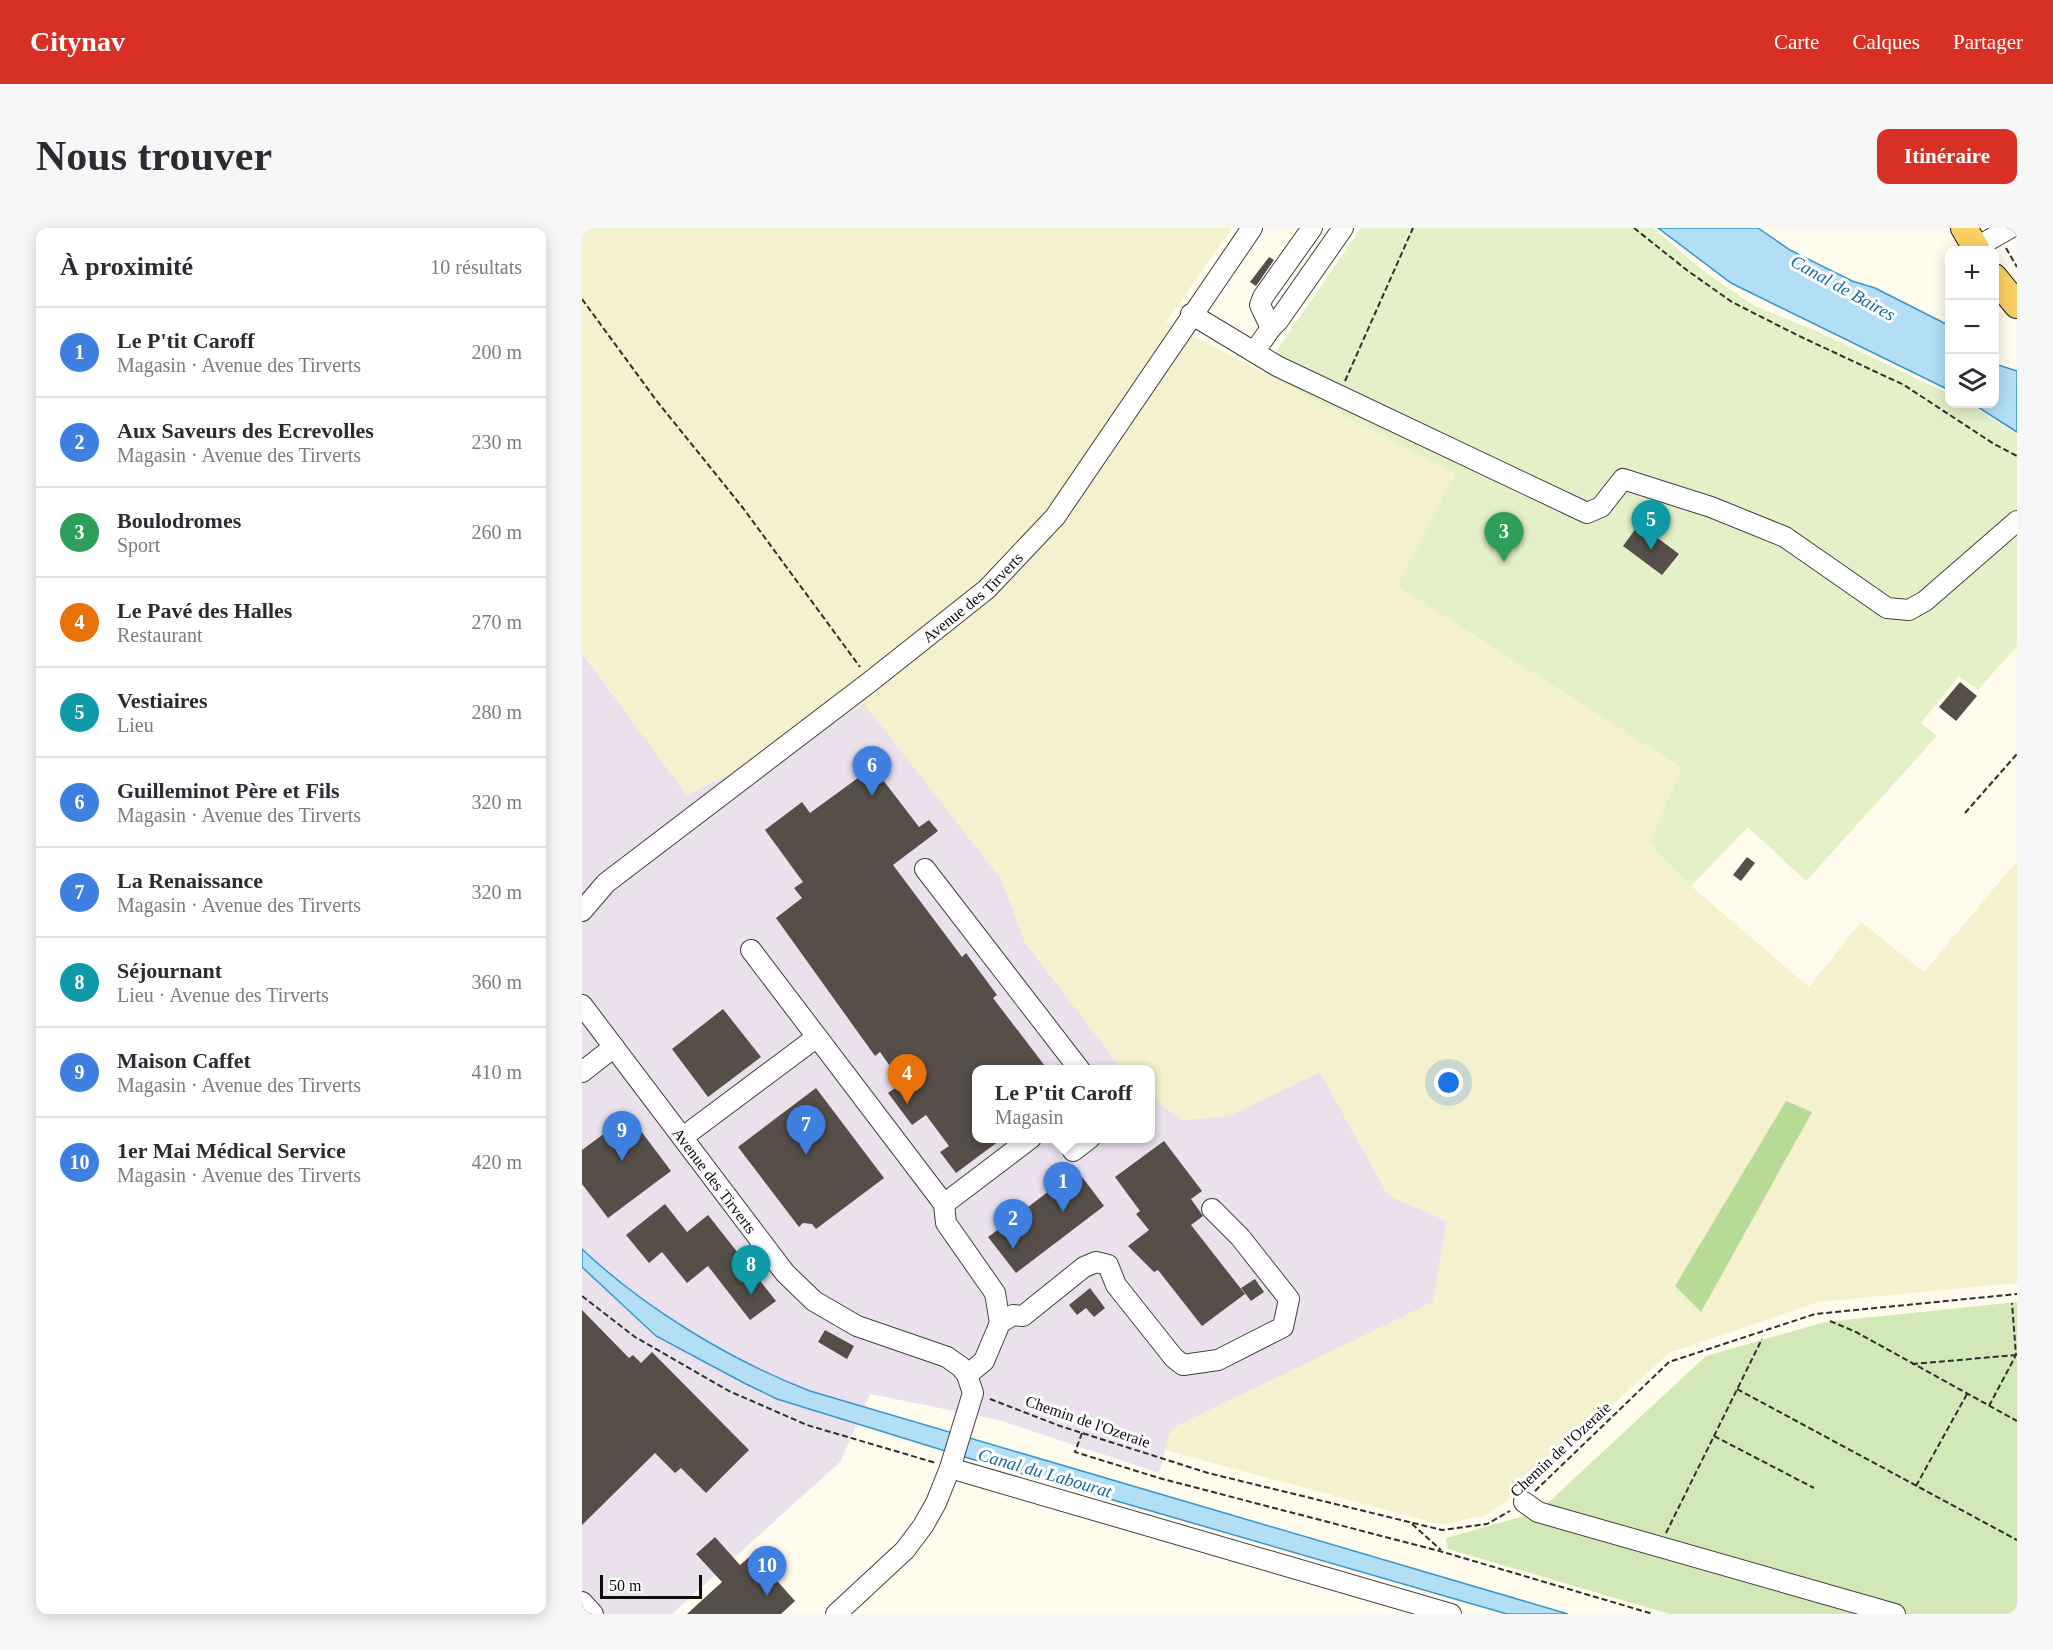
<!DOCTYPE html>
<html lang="fr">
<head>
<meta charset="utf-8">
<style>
	body { margin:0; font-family:Georgia,serif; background:#f7f7f7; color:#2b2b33 }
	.controls { position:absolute; right:18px; top:18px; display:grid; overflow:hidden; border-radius:12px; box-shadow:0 3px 15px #0003 }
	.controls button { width:54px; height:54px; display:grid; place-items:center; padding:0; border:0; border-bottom:2px solid #e1e1e2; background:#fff; color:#2b2b33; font:30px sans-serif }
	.scale { position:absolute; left:18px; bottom:15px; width:102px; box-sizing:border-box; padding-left:6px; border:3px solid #0d0d0d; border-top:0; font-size:16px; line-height:21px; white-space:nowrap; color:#0d0d0d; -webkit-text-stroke:4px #fff; paint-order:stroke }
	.you { position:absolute; left:867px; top:855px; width:21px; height:21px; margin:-15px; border:4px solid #fff; border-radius:50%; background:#1a73e8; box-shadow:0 0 0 9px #1a73e833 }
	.badge { display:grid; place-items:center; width:39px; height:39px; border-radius:50%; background:#d93025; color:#fff; font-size:20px; font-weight:700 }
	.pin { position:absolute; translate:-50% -50px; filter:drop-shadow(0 2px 3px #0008) }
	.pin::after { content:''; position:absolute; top:32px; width:21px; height:18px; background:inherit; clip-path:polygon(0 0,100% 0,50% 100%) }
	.popup { position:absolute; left:390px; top:837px; width:183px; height:78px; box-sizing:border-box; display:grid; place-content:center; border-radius:12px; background:#fff; filter:drop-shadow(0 2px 4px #0005); font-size:20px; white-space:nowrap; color:#7c7c81 }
	.popup b { font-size:22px; color:#2b2b33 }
	.popup::after { content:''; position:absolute; left:50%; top:100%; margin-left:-12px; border:12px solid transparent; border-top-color:#fff }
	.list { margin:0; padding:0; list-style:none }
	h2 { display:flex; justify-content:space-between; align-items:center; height:78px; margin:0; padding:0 24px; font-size:26px }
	h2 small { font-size:20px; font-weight:400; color:#7c7c81 }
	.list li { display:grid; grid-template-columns:39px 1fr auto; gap:18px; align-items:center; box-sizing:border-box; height:90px; padding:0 24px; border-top:2px solid #e1e1e2 }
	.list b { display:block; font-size:22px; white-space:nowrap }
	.list p { margin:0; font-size:20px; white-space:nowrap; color:#7c7c81 }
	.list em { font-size:20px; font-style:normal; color:#7c7c81 }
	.icon { flex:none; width:33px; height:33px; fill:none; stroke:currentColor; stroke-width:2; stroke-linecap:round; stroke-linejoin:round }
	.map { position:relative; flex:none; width:1435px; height:1386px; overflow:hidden; border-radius:12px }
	header { display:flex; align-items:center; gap:36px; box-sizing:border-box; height:84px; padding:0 30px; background:#d93025; color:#fff }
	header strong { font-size:28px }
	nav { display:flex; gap:33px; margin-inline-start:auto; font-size:21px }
	.intro { display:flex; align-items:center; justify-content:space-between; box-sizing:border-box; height:144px; padding:0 36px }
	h1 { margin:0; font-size:42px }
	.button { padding:15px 27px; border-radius:12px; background:#d93025; color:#fff; font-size:21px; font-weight:700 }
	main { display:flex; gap:36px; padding:0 36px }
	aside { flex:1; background:#fff; border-radius:12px; box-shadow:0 3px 15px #0003 }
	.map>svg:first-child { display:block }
</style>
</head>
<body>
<header>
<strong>Citynav</strong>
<nav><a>Carte</a><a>Calques</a><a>Partager</a></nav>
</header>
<div class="intro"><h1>Nous trouver</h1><a class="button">Itinéraire</a></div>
<main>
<aside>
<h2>À proximité<small>10 résultats</small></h2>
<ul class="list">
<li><span class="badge" style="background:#3f7fe0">1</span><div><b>Le P'tit Caroff</b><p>Magasin · Avenue des Tirverts</p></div><em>200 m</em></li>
<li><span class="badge" style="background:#3f7fe0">2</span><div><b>Aux Saveurs des Ecrevolles</b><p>Magasin · Avenue des Tirverts</p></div><em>230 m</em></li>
<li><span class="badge" style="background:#2e9e5b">3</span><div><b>Boulodromes</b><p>Sport</p></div><em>260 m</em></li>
<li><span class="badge" style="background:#e8710a">4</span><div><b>Le Pavé des Halles</b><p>Restaurant</p></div><em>270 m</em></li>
<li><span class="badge" style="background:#0f9aa8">5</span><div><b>Vestiaires</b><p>Lieu</p></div><em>280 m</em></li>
<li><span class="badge" style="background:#3f7fe0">6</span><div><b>Guilleminot Père et Fils</b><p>Magasin · Avenue des Tirverts</p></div><em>320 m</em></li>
<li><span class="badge" style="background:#3f7fe0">7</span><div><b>La Renaissance</b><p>Magasin · Avenue des Tirverts</p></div><em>320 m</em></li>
<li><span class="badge" style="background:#0f9aa8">8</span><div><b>Séjournant</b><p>Lieu · Avenue des Tirverts</p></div><em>360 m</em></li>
<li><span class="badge" style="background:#3f7fe0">9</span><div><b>Maison Caffet</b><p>Magasin · Avenue des Tirverts</p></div><em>410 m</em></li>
<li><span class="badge" style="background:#3f7fe0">10</span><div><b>1er Mai Médical Service</b><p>Magasin · Avenue des Tirverts</p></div><em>420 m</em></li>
</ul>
</aside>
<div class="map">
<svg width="1435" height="1386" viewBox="0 0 1435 1386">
	<rect width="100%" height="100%" fill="#fffbed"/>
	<!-- industrial -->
	<path fill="#eae1ec" d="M0,425L105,567L282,475L420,652L443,714L540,841L394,842V910H568V869L602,892L647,888L738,844L806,967L865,993L851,1074L589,1201L577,1245L417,1192L288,1166L258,1234L90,1386H0Z"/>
	<!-- farmland -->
	<path fill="#f5f0cd" d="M0,0H650L584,94L875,245L815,358L1100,540L1067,615L1109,658L1227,759L1279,694L1342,744L1435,633V1055L1236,1074L1087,1125L931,1268L904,1287L860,1297L583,1222L589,1201L851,1074L865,993L806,967L738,844L647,888L601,892L568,869V842L540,841L443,713L420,652L282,476L105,567L0,424Z"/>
	<!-- green -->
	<path fill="#d2e9b7" d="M1435,1074V1386H1087L866,1321L864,1310L956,1284L1124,1128L1243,1094Z"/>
	<!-- forest -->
	<path fill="#b7da96" d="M1204,873L1230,884L1119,1084L1093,1058Z"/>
	<!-- pitch -->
	<path fill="#e4f0c8" d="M779,0H1071L1119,41L1171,77L1236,104L1367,166L1368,176H1387L1435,206V418L1396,462L1377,448L1339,495L1355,508L1224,653L1166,599L1109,658L1067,615L1100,540L815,358L874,245L682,145L697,119Z"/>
	<!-- water -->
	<path fill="#b2dff6" stroke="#3896cd" stroke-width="1.5" d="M1076,0H1176L1208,22L1270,53L1293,60L1362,95L1367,98V162L1149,55Z
		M1413,136L1435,143V204L1391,176H1412Z
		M0,1021C62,1080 148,1132 228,1163L986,1386H925L386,1230L195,1171L162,1155L74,1108L0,1039Z"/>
	<!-- building -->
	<path fill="#554e49" d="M687,29L692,32L674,58L668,54Z
		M1057,296L1097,326L1080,347L1041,318Z
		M1378,454L1395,468L1374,493L1357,479Z
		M291,539L337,599L347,592L356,603L311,637L380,729L384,725L415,767L411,770L466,842H394V910H421L374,945L358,924L367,918L344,887L330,897L306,865L320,855L298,824L293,828L194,690L220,670L212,660L221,654L183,602L220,574L228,585Z
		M1165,629L1173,635L1159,653L1151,647Z
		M141,781L179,829L126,869L90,821Z
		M234,860L302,950L234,1001L230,996L221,995L217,999L156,919Z
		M47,887L89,943L26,990L0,956V922Z
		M582,913L620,963L609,971L621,988L609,997L663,1066L620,1098L576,1042L572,1044L546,1018L567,1002L554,986L558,983L533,949Z
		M495,942L522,978L434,1045L406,1009Z
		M83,976L105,1004L126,987L194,1073L168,1092L126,1038L105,1055L80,1024L67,1035L44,1007Z
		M673,1051L682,1064L669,1073L659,1060Z
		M508,1060L523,1080L512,1089L504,1080L495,1087L487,1077Z
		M0,1082L47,1130L51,1127L59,1135L70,1124L167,1222L124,1265L99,1240L93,1245L73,1225L0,1297Z
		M243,1102L272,1118L265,1131L236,1114Z
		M133,1309L158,1337L171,1326L213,1373L199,1386H105L140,1354L114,1326Z"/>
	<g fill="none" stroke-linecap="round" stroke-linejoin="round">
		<defs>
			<g id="minor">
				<path d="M1393,20L1428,0"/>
				<path d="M609,86L695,138L1005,285L1019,279L1041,251L1129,279L1203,309L1305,380L1327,382L1343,373L1435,293"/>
				<path d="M689,100L678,77L681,69L730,0"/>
				<path d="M672,124L689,100L696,93L761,0"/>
				<path d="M343,641L498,842"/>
				<path id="s1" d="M0,683L24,655L289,453L405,361L473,289L670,0"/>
				<path d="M169,722L362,976L364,995L413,1065L418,1095"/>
				<path id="s2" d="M0,777L203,1045L232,1073L275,1098L365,1129L379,1139L385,1147L391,1165L368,1240L354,1275L341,1298L323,1322L254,1386"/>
				<path d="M0,844L32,819"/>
				<path d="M101,909L235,809"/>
				<path d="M491,923L508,910"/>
				<path d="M362,976L449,910"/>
				<path d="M385,1147L402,1133L418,1095L431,1087L441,1088L502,1039L514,1034L526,1037L534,1057L592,1130L601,1137L636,1132L701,1099L707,1071L658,1009L630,981"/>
				<path d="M368,1240L869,1386"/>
				<path d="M942,1274L956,1284L1313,1386"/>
				<path d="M0,1374L11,1386"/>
			</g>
			<path id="major" d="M1382,0L1395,22
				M1412,49L1435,77"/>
		</defs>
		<!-- minor casing -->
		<use href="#minor" stroke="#404040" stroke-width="22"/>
		<!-- major casing -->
		<use href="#major" stroke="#1e1e1e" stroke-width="28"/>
		<!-- path -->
		<path stroke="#2f2f2f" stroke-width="2" stroke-dasharray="6 3" stroke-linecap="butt" d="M1052,0L1106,43L1150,74L1215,107L1322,157L1412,216L1435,228
			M1424,20L1435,39
			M0,71L74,172L161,280L278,439
			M763,153L831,0
			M1383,585L1435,526
			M0,1068L53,1109L147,1163L225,1197L354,1235
			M1248,1093L1274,1104L1435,1193
			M1330,1136L1435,1127
			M1155,1161L1435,1312
			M408,1171L478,1198L626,1245L860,1302L905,1296L928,1283
			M1407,1178L1434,1127L1430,1075
			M500,1205L493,1224L577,1250L861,1324L1071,1386
			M1132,1208L1232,1260
			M1334,1258L1385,1166
			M953,1263L1087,1134L1233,1086L1435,1066
			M830,1296L859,1322
			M1084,1305L1180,1111"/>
		<!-- minor -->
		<use href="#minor" stroke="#fff" stroke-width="20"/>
		<!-- major -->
		<use href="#major" stroke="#f9d063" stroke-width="26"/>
	</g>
	<g text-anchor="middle" stroke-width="6" stroke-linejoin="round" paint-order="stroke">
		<!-- street labels -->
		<g font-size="16" fill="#0d0d0d" stroke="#fff">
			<text dy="6" stroke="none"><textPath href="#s1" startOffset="502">Avenue des Tirverts</textPath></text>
			<text dy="6" stroke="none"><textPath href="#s2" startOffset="220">Avenue des Tirverts</textPath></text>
			<text transform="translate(506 1193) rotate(19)" y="6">Chemin de l'Ozeraie</text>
			<text transform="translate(978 1221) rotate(-43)" y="6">Chemin de l'Ozeraie</text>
		</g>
		<!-- water labels -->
		<g font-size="18" font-style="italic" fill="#16679f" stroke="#fff">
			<text transform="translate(1261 60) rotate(29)" y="6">Canal de Baires</text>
			<text transform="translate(463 1245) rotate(16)" y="6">Canal du Labourat</text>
		</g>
	</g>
</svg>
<div class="controls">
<button>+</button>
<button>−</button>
<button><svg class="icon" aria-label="layers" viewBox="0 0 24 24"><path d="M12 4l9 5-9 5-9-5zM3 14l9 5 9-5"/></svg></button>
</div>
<div class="scale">50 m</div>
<div class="you"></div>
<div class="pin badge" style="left:481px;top:984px;background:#3f7fe0">1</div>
<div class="popup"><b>Le P'tit Caroff</b>Magasin</div>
<div class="pin badge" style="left:431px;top:1021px;background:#3f7fe0">2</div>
<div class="pin badge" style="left:922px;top:334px;background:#2e9e5b">3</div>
<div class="pin badge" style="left:325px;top:876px;background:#e8710a">4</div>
<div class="pin badge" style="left:1069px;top:322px;background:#0f9aa8">5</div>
<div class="pin badge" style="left:290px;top:568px;background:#3f7fe0">6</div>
<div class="pin badge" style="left:224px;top:927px;background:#3f7fe0">7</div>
<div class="pin badge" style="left:169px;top:1067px;background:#0f9aa8">8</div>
<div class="pin badge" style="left:40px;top:933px;background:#3f7fe0">9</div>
<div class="pin badge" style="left:185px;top:1368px;background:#3f7fe0">10</div>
</div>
</main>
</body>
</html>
